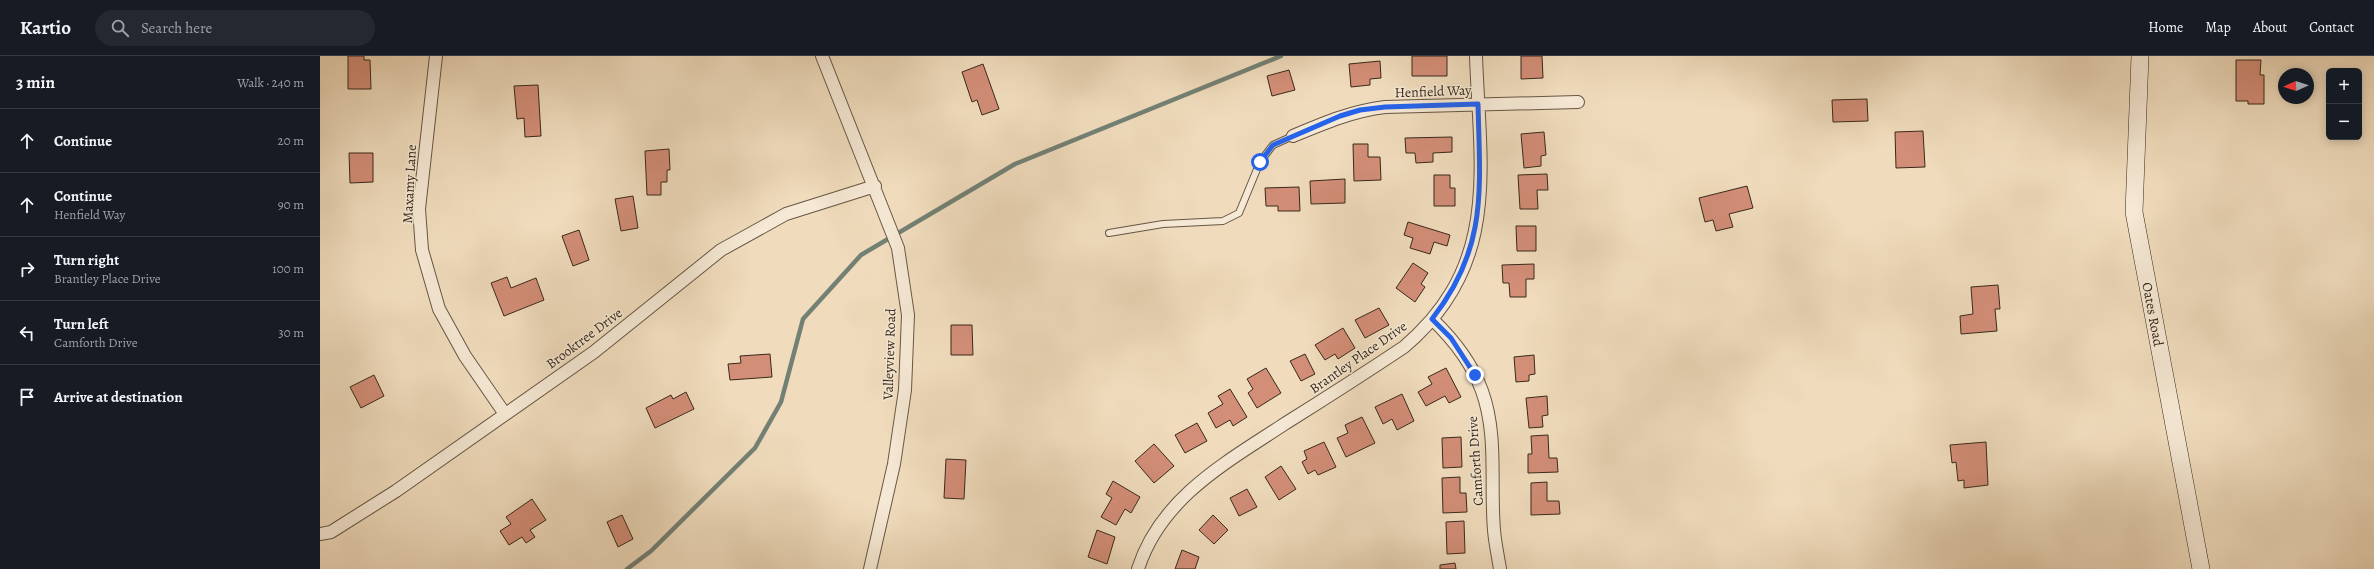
<!DOCTYPE html>
<html lang="en">
<head>
<meta charset="utf-8">
<style>
	body { margin:0; font-family:Alegreya,serif; background:#242831; color:#f1f3f6 }
	.controls { position:absolute; right:12px; top:12px; display:grid; overflow:hidden; border-radius:6px; box-shadow:0 2px 10px #0003 }
	.controls button { width:36px; height:36px; display:grid; place-items:center; padding:0; border:0; border-bottom:1px solid #363941; background:#171b24; color:#f1f3f6; font:20px sans-serif }
	.compass { position:absolute; left:1958px; top:12px; width:36px; height:36px; border-radius:50%; background:#171b24; box-shadow:0 2px 10px #0003; rotate:267deg }
	.stop { position:absolute; width:12px; height:12px; margin:-9px; border:3px solid #2563eb; border-radius:50%; background:#fff }
	.stop.end { background:#2563eb; border-color:#fff; box-shadow:0 1px 4px #0008 }
	.list { margin:0; padding:0; list-style:none }
	h2 { display:flex; justify-content:space-between; align-items:center; height:52px; margin:0; padding:0 16px; font-size:17px }
	h2 small { font-size:13px; font-weight:400; color:#9ea1a6 }
	.list li { display:grid; grid-template-columns:26px 1fr auto; gap:12px; align-items:center; box-sizing:border-box; height:64px; padding:0 16px; border-top:1px solid #363941 }
	.list b { display:block; font-size:15px; white-space:nowrap }
	.list p { margin:0; font-size:13px; white-space:nowrap; color:#9ea1a6 }
	.list em { font-size:13px; font-style:normal; color:#9ea1a6 }
	.icon { flex:none; width:22px; height:22px; fill:none; stroke:currentColor; stroke-width:2; stroke-linecap:round; stroke-linejoin:round }
	.map { position:relative; flex:none; width:2054px; height:513px; overflow:hidden }
	header { display:flex; align-items:center; gap:24px; box-sizing:border-box; height:56px; padding:0 20px; background:#171b24; border-bottom:1px solid #363941 }
	header strong { font-size:19px }
	nav { display:flex; gap:22px; margin-inline-start:auto; font-size:14px }
	.search { width:280px; height:36px; background:#242831; display:flex; align-items:center; gap:10px; box-sizing:border-box; padding:0 14px; border-radius:22px; color:#9ea1a6; font-size:15px }
	main { display:flex }
	aside { flex:1; background:#171b24 }
	.map>svg:first-child { display:block }
</style>
</head>
<body>
<header>
<strong>Kartio</strong>
<div class="search"><svg class="icon" aria-label="search" viewBox="0 0 24 24"><circle cx="10" cy="10" r="6"/><path d="M15 15l6 6"/></svg>Search here</div>
<nav><a>Home</a><a>Map</a><a>About</a><a>Contact</a></nav>
</header>
<main>
<aside>
<h2>3 min<small>Walk · 240 m</small></h2>
<ul class="list">
<li><svg class="icon" aria-label="ahead" viewBox="0 0 24 24"><path d="M12 20V5M6 11l6-6 6 6"/></svg><div><b>Continue</b></div><em>20 m</em></li>
<li><svg class="icon" aria-label="ahead" viewBox="0 0 24 24"><path d="M12 20V5M6 11l6-6 6 6"/></svg><div><b>Continue</b><p>Henfield Way</p></div><em>90 m</em></li>
<li><svg class="icon" aria-label="right" viewBox="0 0 24 24"><path d="M7 20v-9h11M14 6l5 5-5 5"/></svg><div><b>Turn right</b><p>Brantley Place Drive</p></div><em>100 m</em></li>
<li><svg class="icon" aria-label="left" viewBox="0 0 24 24"><path d="M17 20v-9H6M10 6l-5 5 5 5"/></svg><div><b>Turn left</b><p>Camforth Drive</p></div><em>30 m</em></li>
<li><svg class="icon" aria-label="arrive" viewBox="0 0 24 24"><path d="M6 21V4h12l-3 4 3 4H6"/></svg><div><b>Arrive at destination</b></div></li>
</ul>
</aside>
<div class="map">
<svg width="2054" height="513" viewBox="0 0 2054 513">
	<rect width="100%" height="100%" fill="#f0dcbd"/>
	<filter id="stains"><feTurbulence type="fractalNoise" baseFrequency=".005" numOctaves="4"/><feColorMatrix values="0 0 0 0 .2 0 0 0 0 .09 0 0 0 0 .02 0 0 0 .5 -.17"/></filter>
	<radialGradient id="worn" r=".72"><stop offset=".6" stop-color="#630" stop-opacity="0"/><stop offset="1" stop-color="#630" stop-opacity=".3"/></radialGradient>
	<g fill="none" stroke-linecap="round" stroke-linejoin="round">
		<!-- stream -->
		<path stroke="#738175" stroke-width="4.5" d="M307,513L331,495L435,392L461,346L483,263L541,199L695,108L961,0"/>
	</g>
	<!-- building -->
	<path fill="#d38e78" stroke="#38291a" d="M28,0H44V4H50L51,33H28Z
		M1092,0H1127V20H1092Z
		M1201,0H1222L1223,22L1201,23Z
		M1916,4H1941L1940,19H1944V48H1928V45H1916Z
		M1060,5L1061,22L1050,23V29L1031,31L1029,8Z
		M663,8L679,53L662,59L657,44L652,46L642,16Z
		M969,14L975,34L952,40L947,20Z
		M218,29L221,80L205,81L204,62L197,63L194,30Z
		M1547,43L1548,65L1513,66L1512,44Z
		M1603,75L1605,111L1576,112L1575,76Z
		M1224,76L1226,99L1221,100V110L1204,112L1201,78Z
		M1132,81V96L1113,97V106L1096,107L1095,97H1086L1085,82Z
		M1033,88H1048V101H1060L1061,124L1034,125Z
		M349,93L350,114H347V126H341V139H327L325,95Z
		M29,97H53V126L30,127Z
		M1227,118L1228,134H1217L1218,153H1200L1198,119Z
		M1114,119H1130V132H1135V150H1114Z
		M1025,123V147L991,148L990,125Z
		M1427,130L1433,152L1409,158L1413,171L1396,175L1393,164L1385,166L1379,142Z
		M979,131L980,155H958V150H946L945,132Z
		M313,140L318,172L301,175L295,143Z
		M1088,166L1130,179L1127,190L1114,186L1110,198L1090,192L1093,182L1084,179Z
		M1196,170H1216V195H1197Z
		M259,174L269,204L253,210L242,180Z
		M1093,207L1108,217L1101,228L1105,231L1095,246L1076,232Z
		M1214,208V223H1206V241H1190L1189,227H1183L1182,209Z
		M187,221L191,232L216,222L224,244L184,260L171,227Z
		M1678,229L1680,253H1675L1677,275L1641,278L1640,260L1653,258L1651,231Z
		M1059,252L1069,269L1045,282L1035,264Z
		M631,269H652L653,299H631Z
		M1023,272L1035,292L1018,303L1015,298L1005,304L995,289Z
		M450,298L452,321L410,324L408,308L421,307L420,300Z
		M985,298L995,318L981,325L970,305Z
		M1214,299L1215,318L1209,319V325L1196,326L1194,301Z
		M946,312L961,337L937,352L928,337L933,333L927,323Z
		M1126,312L1141,341L1129,347L1125,340L1106,350L1098,336L1112,328L1108,321Z
		M54,319L64,340L41,352L30,331Z
		M910,333L927,361L913,370L910,364L896,372L888,357L903,348L898,340Z
		M366,336L374,353L335,372L326,352L351,339L353,343Z
		M1082,338L1094,365L1077,374L1072,363L1063,368L1055,351Z
		M1227,340L1228,359L1222,360L1223,371L1209,372L1206,342Z
		M1042,361L1055,387L1026,401L1017,382L1028,377L1025,369Z
		M877,367L887,385L865,397L855,379Z
		M1228,379L1229,402H1237L1238,416L1208,417V398H1212L1211,380Z
		M1141,381L1142,411L1123,412L1122,382Z
		M1004,386L1016,411L998,419L995,414L988,418L982,406L987,403L984,395Z
		M1666,386L1668,429L1644,432V424L1638,425L1636,406L1632,407L1630,389Z
		M834,388L854,410L834,427L815,405Z
		M626,403L646,404L644,443L624,442Z
		M961,410L976,433L959,444L945,421Z
		M1140,421V437H1146L1147,456L1123,457L1122,422Z
		M793,425L820,441L811,457L805,453L796,469L781,461L792,442L786,438Z
		M1227,426V445H1239L1240,458L1211,459V427Z
		M927,433L937,451L919,460L910,442Z
		M212,443L226,464L210,474L215,481L206,487L202,481L189,489L180,475L191,468L186,461Z
		M302,459L313,483L298,491L287,466Z
		M893,459L908,474L894,488L879,474Z
		M1144,465L1145,497L1127,498L1126,466Z
		M777,474L795,481L787,508L768,501Z
		M862,494L879,501L875,513H855Z
		M1135,507L1136,513H1120V509Z"/>
	<g fill="none" stroke-linecap="round" stroke-linejoin="round">
		<defs>
			<path id="lane" d="M789,177L843,168L903,165L919,157L940,106L953,89L973,80"/>
			<path id="street" d="M116,0L99,153L102,194L119,253L145,300L185,358
				M502,0L578,192L588,259L585,334L574,408L550,513
				M973,80C1004,67 1032,55 1065,51L1258,46
				M1112,263C1134,284 1152,307 1162,335C1178,379 1170,428 1174,474C1175,487 1178,500 1180,513
				M0,478L11,476L76,435L274,296L401,194L466,158L555,130
				M818,513C841,441 907,406 966,367C1006,342 1045,317 1084,291C1181,209 1160,113 1156,0"/>
			<g id="secondary">
				<path id="s1" d="M1820,0L1814,156L1881,513"/>
			</g>
		</defs>
		<!-- lane casing -->
		<use href="#lane" stroke="#665643" stroke-width="8"/>
		<!-- street casing -->
		<use href="#street" stroke="#665643" stroke-width="14"/>
		<!-- secondary casing -->
		<use href="#secondary" stroke="#38291a" stroke-width="18"/>
		<!-- lane -->
		<use href="#lane" stroke="#f5e8d4" stroke-width="6"/>
		<!-- street -->
		<use href="#street" stroke="#f5e8d4" stroke-width="12"/>
		<!-- secondary -->
		<use href="#secondary" stroke="#f5e8d4" stroke-width="17"/>
	</g>
	<g fill="none" stroke-linecap="round" stroke-linejoin="round">
		<!-- route -->
		<path stroke="#2563eb" stroke-width="5" d="M940,106L953,89L1020,60L1040,54L1065,51L1158,48C1160,133 1168,192 1112,263L1131,282L1155,319"/>
	</g>
	<g text-anchor="middle" stroke-width="3" stroke-linejoin="round" paint-order="stroke">
		<!-- street labels -->
		<g font-size="14" fill="#38291a" stroke="#f5e8d4">
			<text transform="translate(1113 35) rotate(-2)" y="5">Henfield Way</text>
			<text transform="translate(89 128) rotate(-87)" y="5">Maxamy Lane</text>
			<text dy="5" stroke="none"><textPath href="#s1" startOffset="260">Oates Road</textPath></text>
			<text transform="translate(264 282) rotate(-37)" y="5">Brooktree Drive</text>
			<text transform="translate(569 298) rotate(-88)" y="5">Valleyview Road</text>
			<text transform="translate(1038 301) rotate(-35)" y="5">Brantley Place Drive</text>
			<text transform="translate(1155 405) rotate(-94)" y="5">Camforth Drive</text>
		</g>
	</g>
	<rect width="100%" height="100%" filter="url(#stains)"/>
	<rect width="100%" height="100%" fill="url(#worn)"/>
</svg>
<div class="controls">
<button>+</button>
<button>−</button>
</div>
<svg class="compass" viewBox="-18 -18 36 36"><path d="M0-13l5 13h-10z" fill="#e53935"/><path d="M0 13l5-13h-10z" fill="#9ea1a6"/></svg>
<div class="stop" style="left:940px;top:106px"></div>
<div class="stop end" style="left:1155px;top:319px"></div>
</div>
</main>
</body>
</html>
